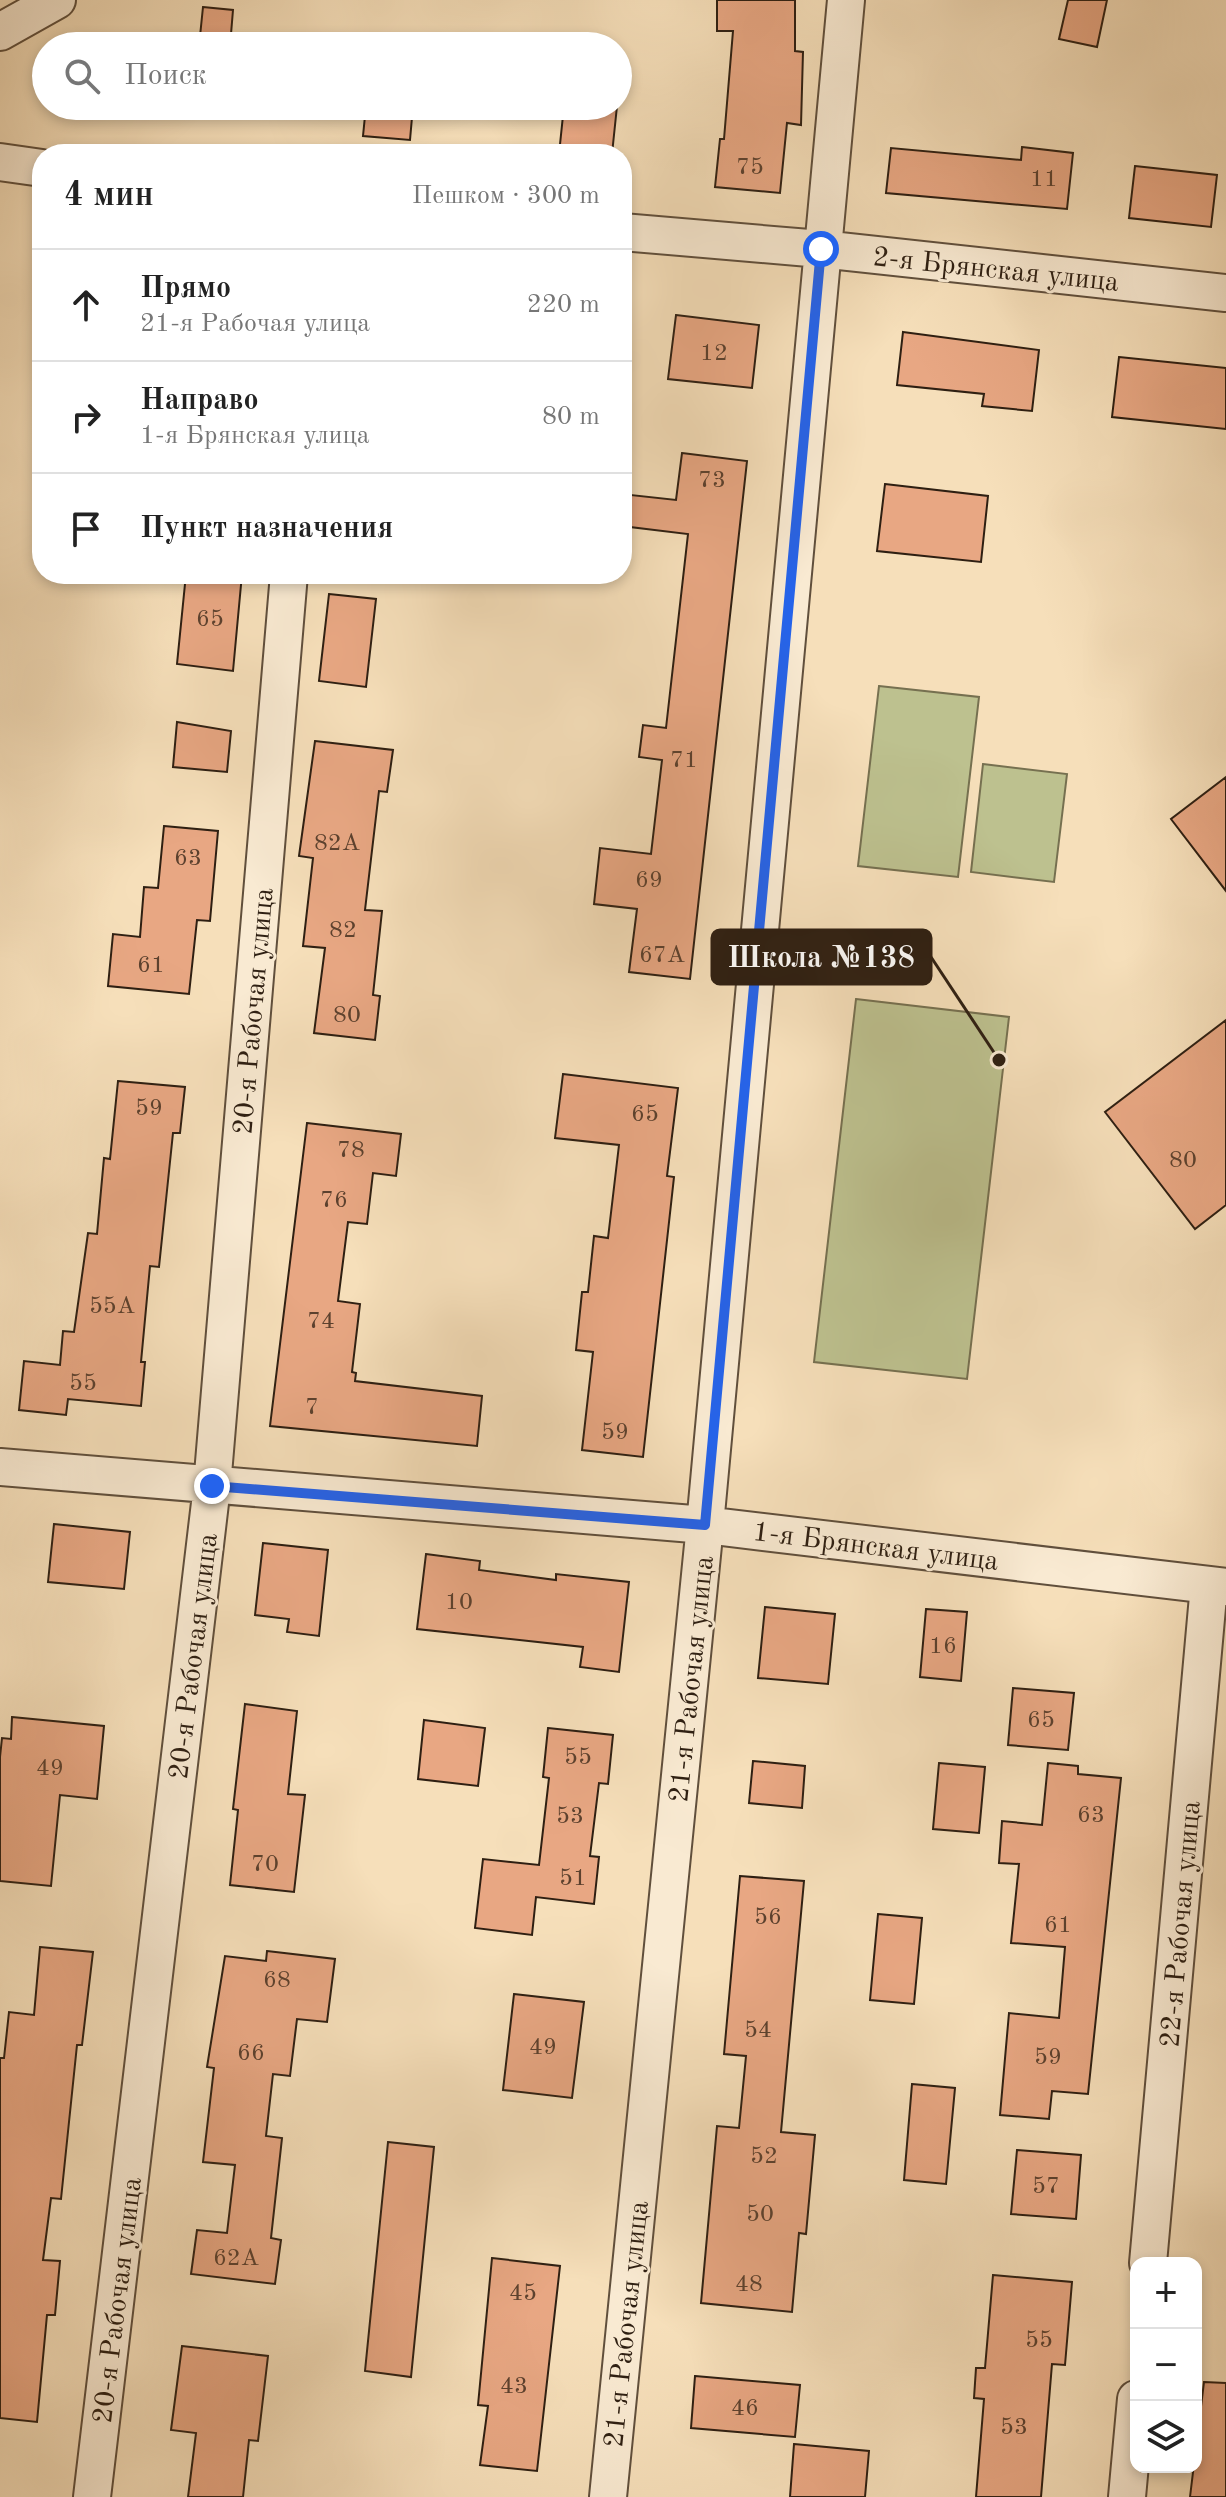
<!DOCTYPE html>
<html lang="ru">
<head>
<meta charset="utf-8">
<style>
	body { margin:0; font-family:"Old Standard TT",serif; background:#f6f6f6; color:#222 }
	.controls { position:absolute; right:24px; bottom:24px; display:grid; overflow:hidden; border-radius:16px; box-shadow:0 4px 12px #0003 }
	.controls button { width:72px; height:72px; display:grid; place-items:center; padding:0; border:0; border-bottom:2px solid #e0e0e0; background:#fff; color:#222; font:40px sans-serif }
	.stop { position:absolute; width:24px; height:24px; margin:-18px; border:6px solid #2563eb; border-radius:50%; background:#fff }
	.stop.end { background:#2563eb; border-color:#fff; box-shadow:0 2px 8px #0008 }
	.list { margin:0; padding:0; list-style:none }
	h2 { display:flex; justify-content:space-between; align-items:center; height:104px; margin:0; padding:0 32px; font-size:34px }
	h2 small { font-size:26px; font-weight:400; color:#767676 }
	.list li { display:grid; grid-template-columns:52px 1fr auto; gap:24px; align-items:center; box-sizing:border-box; height:112px; padding:0 32px; border-top:2px solid #e0e0e0 }
	.list b { display:block; font-size:30px; white-space:nowrap }
	.list p { margin:0; font-size:26px; white-space:nowrap; color:#767676 }
	.list em { font-size:26px; font-style:normal; color:#767676 }
	.icon { flex:none; width:44px; height:44px; fill:none; stroke:currentColor; stroke-width:2; stroke-linecap:round; stroke-linejoin:round }
	.map { position:relative; flex:none; width:1226px; height:2497px; overflow:hidden }
	.search { position:absolute; background:#fff; box-shadow:0 4px 12px #0003; left:32px; top:32px; width:600px; height:88px; display:flex; align-items:center; gap:20px; box-sizing:border-box; padding:0 28px; border-radius:44px; color:#767676; font-size:30px }
	.panel { position:absolute; background:#fff; box-shadow:0 4px 12px #0003; left:32px; top:144px; width:600px; height:440px; border-radius:32px }
	.map>svg:first-child { display:block }
</style>
</head>
<body>
<div class="map">
<svg width="1226" height="2497" viewBox="0 0 1226 2497">
	<rect width="100%" height="100%" fill="#f6dfba"/>
	<filter id="stains"><feTurbulence type="fractalNoise" baseFrequency=".0025" numOctaves="4"/><feColorMatrix values="0 0 0 0 .2 0 0 0 0 .09 0 0 0 0 .02 0 0 0 .5 -.17"/></filter>
	<radialGradient id="worn" r=".72"><stop offset=".6" stop-color="#630" stop-opacity="0"/><stop offset="1" stop-color="#630" stop-opacity=".3"/></radialGradient>
	<!-- green -->
	<path fill="#bdc18f" stroke="#767050" stroke-width="2" d="M879,686L979,697L958,877L858,866Z
		M983,764L1067,774L1054,882L971,872Z
		M856,999L1009,1017L967,1379L814,1362Z"/>
	<!-- building -->
	<path fill="#e8a783" stroke="#2e1f12" stroke-width="2" d="M717,0H795V51L803,52L801,125L787,123L780,193L715,187L720,139H724L733,31H717Z
		M1068,0H1107L1097,47L1059,39Z
		M203,7L233,10L230,46H199Z
		M366,106H413L410,140L363,136Z
		M564,106H617L612,154H559Z
		M1022,147L1073,153L1067,209L886,193L891,148L1021,160Z
		M1135,166L1217,175L1211,227L1129,218Z
		M676,315L759,325L752,388L668,379Z
		M903,332L1039,350L1032,411L982,406L984,394L897,385Z
		M1119,357L1226,368V429L1112,417Z
		M682,453L747,461L690,979L629,972L637,909L594,904L600,848L651,854L662,760L639,757L643,725L666,728L688,534L622,526V494L676,500Z
		M885,484L988,496L981,562L877,551Z
		M186,574H242L233,671L177,664Z
		M329,594L376,599L366,687L319,681Z
		M177,722L231,731L227,772L173,767Z
		M315,741L393,750L387,792L379,791L365,910L382,911L373,995L380,996L375,1040L314,1033L325,948L303,946L313,858L299,856Z
		M1226,777V891L1171,819Z
		M164,826L218,831L210,921L197,920L189,994L108,986L113,934L140,937L144,887L158,888Z
		M1226,1020V1205L1195,1229L1105,1112Z
		M563,1074L678,1088L667,1176L674,1177L643,1457L582,1450L593,1352L576,1350L582,1292H588L594,1236L608,1238L619,1145L555,1138Z
		M118,1081L185,1087L180,1133H173L159,1267L150,1266L141,1362H145L141,1406L68,1399L66,1415L19,1410L24,1361L60,1365L63,1331L74,1332L88,1233L97,1234L104,1158L110,1159Z
		M307,1123L401,1134L396,1176L373,1173L367,1224L348,1222L338,1301L360,1304L352,1372L356,1373L355,1381L482,1396L477,1446L270,1426Z
		M54,1524L130,1532L124,1589L48,1582Z
		M263,1543L328,1550L319,1636L287,1632L289,1619L255,1615Z
		M426,1554L480,1561L479,1570L556,1580V1574L629,1582L619,1672L580,1667L583,1647L417,1629Z
		M765,1607L835,1614L828,1684L758,1678Z
		M926,1609L967,1612L961,1681L920,1677Z
		M1013,1688L1074,1693L1068,1750L1008,1745Z
		M245,1704L297,1711L288,1794L305,1795L294,1892L230,1885L238,1810L233,1809Z
		M12,1717L104,1726L97,1799L60,1795L51,1886L0,1881V1757L2,1738L11,1739Z
		M424,1720L485,1728L478,1786L418,1779Z
		M548,1728L613,1735L608,1784L599,1783L590,1856L599,1857L594,1904L536,1897L532,1935L475,1928L483,1859L539,1865L549,1778L543,1777Z
		M753,1761L805,1766L802,1808L749,1803Z
		M939,1763L985,1767L979,1833L933,1829Z
		M1048,1763L1078,1766V1774L1121,1778L1088,2094L1052,2091L1049,2119L1000,2115L1009,2013L1059,2018L1065,1947L1011,1943L1019,1864L999,1863L1002,1821L1042,1825Z
		M740,1876L804,1881L781,2132L815,2135L806,2234L799,2233L792,2312L701,2303L717,2126L739,2128L746,2056L724,2054Z
		M878,1914L922,1918L914,2004L870,2000Z
		M40,1947L93,1952L82,2045H77L61,2199L51,2198L43,2260L60,2261L55,2315H47L37,2422L0,2418V2058H4L9,2012L34,2015Z
		M267,1951L335,1959L327,2022L297,2019L290,2076L273,2074L266,2136L282,2138L271,2238L281,2240L275,2284L191,2274L197,2230L227,2233L235,2165L203,2162L214,2068L207,2067L225,1956L266,1961Z
		M514,1994L584,2002L572,2098L503,2090Z
		M912,2084L955,2088L946,2184L904,2180Z
		M388,2142L434,2147L411,2377L365,2371Z
		M1017,2150L1081,2155L1076,2219L1011,2214Z
		M492,2258L560,2266L537,2471L480,2465L488,2406L478,2405Z
		M993,2275L1072,2282L1065,2365L1052,2364L1041,2497H976L984,2399L974,2398L976,2368H985Z
		M182,2346L268,2356L258,2441L249,2440L243,2497H188L196,2433L171,2430Z
		M695,2376L800,2385L795,2437L691,2428Z
		M1204,2382L1226,2383V2497H1190Z
		M794,2444L869,2451L865,2497H790Z"/>
	<g fill="none" stroke-linecap="round" stroke-linejoin="round">
		<defs>
			<path id="street" d="M0,32L57,0
				M0,162L42,168
				M622,232L821,249L1226,293
				M0,1467L705,1525L1226,1587
				M1148,2263L1209,1585
				M92,2497L212,1486L289,574
				M608,2497L705,1525L846,0
				M1127,2497L1136,2399"/>
		</defs>
		<!-- street casing -->
		<use href="#street" stroke="#604f3c" stroke-width="40"/>
		<!-- street -->
		<use href="#street" stroke="#f9ead2" stroke-width="36"/>
	</g>
	<g fill="none" stroke-linecap="round" stroke-linejoin="round">
		<!-- route -->
		<path stroke="#2563eb" stroke-width="10" d="M212,1486L705,1525L821,249"/>
	</g>
	<g text-anchor="middle" stroke-width="6" stroke-linejoin="round" paint-order="stroke">
		<!-- number labels -->
		<g font-size="24" fill="#5c412e">
			<text x="750" y="174">75</text>
			<text x="1044" y="186">11</text>
			<text x="714" y="360">12</text>
			<text x="712" y="487">73</text>
			<text x="210" y="626">65</text>
			<text x="684" y="767">71</text>
			<text x="337" y="850">82А</text>
			<text x="188" y="865">63</text>
			<text x="649" y="887">69</text>
			<text x="343" y="937">82</text>
			<text x="662" y="962">67А</text>
			<text x="151" y="972">61</text>
			<text x="347" y="1022">80</text>
			<text x="149" y="1115">59</text>
			<text x="645" y="1121">65</text>
			<text x="351" y="1157">78</text>
			<text x="1183" y="1167">80</text>
			<text x="334" y="1207">76</text>
			<text x="112" y="1313">55А</text>
			<text x="321" y="1328">74</text>
			<text x="83" y="1390">55</text>
			<text x="312" y="1414">7</text>
			<text x="615" y="1439">59</text>
			<text x="459" y="1609">10</text>
			<text x="943" y="1653">16</text>
			<text x="1041" y="1727">65</text>
			<text x="578" y="1764">55</text>
			<text x="50" y="1775">49</text>
			<text x="1091" y="1822">63</text>
			<text x="570" y="1823">53</text>
			<text x="265" y="1871">70</text>
			<text x="573" y="1885">51</text>
			<text x="768" y="1924">56</text>
			<text x="1058" y="1932">61</text>
			<text x="277" y="1987">68</text>
			<text x="758" y="2037">54</text>
			<text x="543" y="2054">49</text>
			<text x="251" y="2060">66</text>
			<text x="1048" y="2064">59</text>
			<text x="764" y="2163">52</text>
			<text x="1046" y="2193">57</text>
			<text x="760" y="2221">50</text>
			<text x="236" y="2265">62А</text>
			<text x="749" y="2291">48</text>
			<text x="523" y="2300">45</text>
			<text x="1039" y="2347">55</text>
			<text x="514" y="2393">43</text>
			<text x="745" y="2415">46</text>
			<text x="1014" y="2434">53</text>
		</g>
		<!-- street labels -->
		<g font-size="28" fill="#2e1f12" stroke="#f9ead2">
			<text transform="translate(996 268) rotate(6)" y="10">2-я Брянская улица</text>
			<text transform="translate(252 1011) rotate(-85)" y="10">20-я Рабочая улица</text>
			<text transform="translate(876 1545) rotate(7)" y="10">1-я Брянская улица</text>
			<text transform="translate(192 1656) rotate(-83)" y="10">20-я Рабочая улица</text>
			<text transform="translate(690 1679) rotate(-84)" y="10">21-я Рабочая улица</text>
			<text transform="translate(1179 1924) rotate(-85)" y="10">22-я Рабочая улица</text>
			<text transform="translate(116 2300) rotate(-83)" y="10">20-я Рабочая улица</text>
			<text transform="translate(625 2324) rotate(-84)" y="10">21-я Рабочая улица</text>
		</g>
	</g>
	<!-- callouts -->
	<path fill="none" stroke="#2e1f12" stroke-width="3" d="M999 1060L931 957"/>
	<circle fill="#2e1f12" stroke="#f9ead2" stroke-width="3" cx="999" cy="1060" r="8"/>
	<rect fill="#2e1f12" stroke="#2e1f12" stroke-width="3" x="712" y="930" width="219" height="54" rx="8"/>
	<g font-size="30" text-anchor="middle" font-weight="bold" fill="#fff">
		<text x="821" y="967">Школа №138</text>
	</g>
	<rect width="100%" height="100%" filter="url(#stains)"/>
	<rect width="100%" height="100%" fill="url(#worn)"/>
</svg>
<div class="controls">
<button>+</button>
<button>−</button>
<button><svg class="icon" aria-label="layers" viewBox="0 0 24 24"><path d="M12 4l9 5-9 5-9-5zM3 14l9 5 9-5"/></svg></button>
</div>
<div class="stop" style="left:821px;top:249px"></div>
<div class="stop end" style="left:212px;top:1486px"></div>
<div class="search"><svg class="icon" aria-label="search" viewBox="0 0 24 24"><circle cx="10" cy="10" r="6"/><path d="M15 15l6 6"/></svg>Поиск</div>
<section class="panel">
<h2>4 мин<small>Пешком · 300 m</small></h2>
<ul class="list">
<li><svg class="icon" aria-label="ahead" viewBox="0 0 24 24"><path d="M12 20V5M6 11l6-6 6 6"/></svg><div><b>Прямо</b><p>21-я Рабочая улица</p></div><em>220 m</em></li>
<li><svg class="icon" aria-label="right" viewBox="0 0 24 24"><path d="M7 20v-9h11M14 6l5 5-5 5"/></svg><div><b>Направо</b><p>1-я Брянская улица</p></div><em>80 m</em></li>
<li><svg class="icon" aria-label="arrive" viewBox="0 0 24 24"><path d="M6 21V4h12l-3 4 3 4H6"/></svg><div><b>Пункт назначения</b></div></li>
</ul>
</section>
</div>
</body>
</html>
